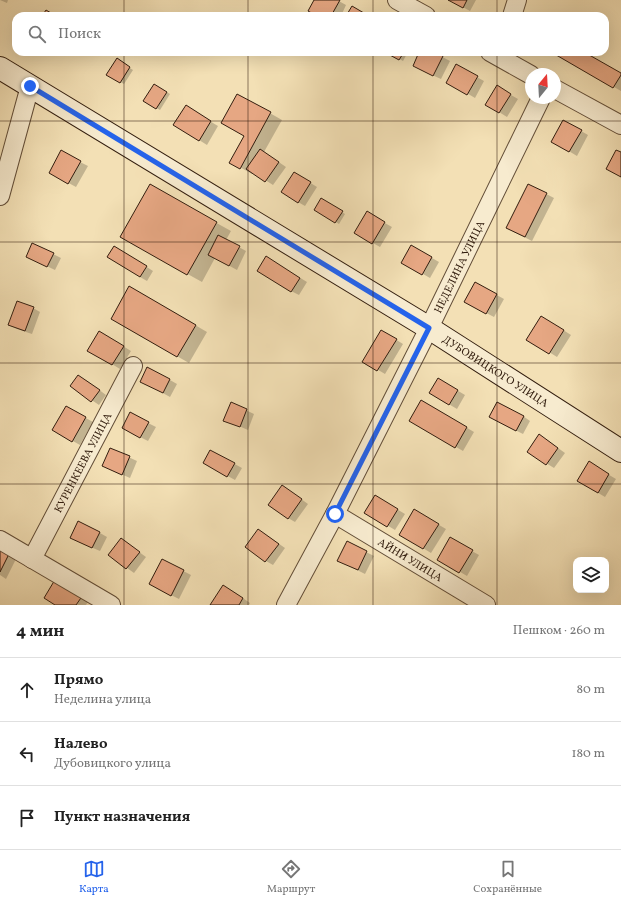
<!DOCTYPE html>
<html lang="ru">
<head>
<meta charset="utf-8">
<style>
	body { margin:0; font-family:Vollkorn,serif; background:#f6f6f6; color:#222 }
	.controls { position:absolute; right:12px; bottom:12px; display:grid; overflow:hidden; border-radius:8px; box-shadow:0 4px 16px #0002 }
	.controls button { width:36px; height:36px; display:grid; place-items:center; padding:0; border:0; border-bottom:1px solid #e0e0e0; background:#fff; color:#222; font:20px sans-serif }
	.compass { position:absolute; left:525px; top:68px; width:36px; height:36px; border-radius:50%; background:#fff; box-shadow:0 4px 16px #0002; rotate:18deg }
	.stop { position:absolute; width:12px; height:12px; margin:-9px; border:3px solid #2563eb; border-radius:50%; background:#fff }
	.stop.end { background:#2563eb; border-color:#fff; box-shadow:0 1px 4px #0008 }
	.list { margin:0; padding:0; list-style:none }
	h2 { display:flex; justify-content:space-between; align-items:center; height:52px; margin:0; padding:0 16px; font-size:17px }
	h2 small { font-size:13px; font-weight:400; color:#767676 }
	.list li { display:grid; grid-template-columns:26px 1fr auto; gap:12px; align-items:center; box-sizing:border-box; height:64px; padding:0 16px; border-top:1px solid #e0e0e0 }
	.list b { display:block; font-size:15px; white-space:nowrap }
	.list p { margin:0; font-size:13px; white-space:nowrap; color:#767676 }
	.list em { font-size:13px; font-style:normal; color:#767676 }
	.icon { flex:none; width:22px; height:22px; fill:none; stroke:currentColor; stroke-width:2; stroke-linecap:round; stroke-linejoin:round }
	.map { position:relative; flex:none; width:621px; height:605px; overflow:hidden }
	.search { position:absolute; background:#fff; box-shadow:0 4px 16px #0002; left:12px; right:12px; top:12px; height:44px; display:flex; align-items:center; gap:10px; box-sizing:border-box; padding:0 14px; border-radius:12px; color:#767676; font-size:15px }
	.sheet { height:244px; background:#fff }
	nav { display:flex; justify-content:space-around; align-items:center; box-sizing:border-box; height:56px; border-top:1px solid #e0e0e0; background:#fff; font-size:11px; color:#767676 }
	nav a { display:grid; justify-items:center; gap:2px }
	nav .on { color:#2563eb }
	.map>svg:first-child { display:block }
</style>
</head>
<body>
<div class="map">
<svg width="621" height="605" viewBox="0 0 621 605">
	<rect width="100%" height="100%" fill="#f3e0b5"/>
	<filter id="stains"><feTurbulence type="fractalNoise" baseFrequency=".005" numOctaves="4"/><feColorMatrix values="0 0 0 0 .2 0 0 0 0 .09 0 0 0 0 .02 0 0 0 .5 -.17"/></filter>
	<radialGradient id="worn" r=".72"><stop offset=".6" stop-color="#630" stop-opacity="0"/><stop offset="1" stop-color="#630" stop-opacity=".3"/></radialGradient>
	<!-- shadow -->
	<path fill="#0003" d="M0,0H8L7,3Z
		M315,0H337L346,5L341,16H318Z
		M450,0H476L470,11Z
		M389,52H408L403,61L389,53Z
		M421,52H433L450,61L441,79L421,70Z
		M553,52H582L621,74V91Z
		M117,60L133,70L124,84L107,75Z
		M457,66L484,81L475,98L448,82Z
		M154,85L170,94L160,110L144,101Z
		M497,87L518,99L507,117L486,104Z
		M238,95L282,120L264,152L286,167L273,185L253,172L252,174L231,162L245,136Z
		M186,107L218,126L207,145L175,125Z
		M564,121L588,135L577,156L552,141Z
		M80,162L88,166L76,187L50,173Z
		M301,177L317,187L305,206L298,202Z
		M529,185L554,198L532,241L514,232Z
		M150,186L231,231L226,240L246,251L237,270L215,258L202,282L121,237Z
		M322,199L345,214L339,224L316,210Z
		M367,213L392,227L380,247L355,233Z
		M33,244L61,258L55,270L34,260Z
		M411,246L439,262L430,278L402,262Z
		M122,251L153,271L147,281L140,277Z
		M274,262L307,282L299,295L291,291Z
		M475,283L504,299L494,317L465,302Z
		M130,287L207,332L189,363L112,319Z
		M33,308L40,312L32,334L17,329L9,325Z
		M549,321L571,335L557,357L528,339Z
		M382,331L403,344L385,374L363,361Z
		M100,332L131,351L120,369L89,350Z
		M438,379L465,395L457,409L430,393Z
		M86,380L106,395L99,405L71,386Z
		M170,380L177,384L170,397L148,385Z
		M422,401L474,432L463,451L410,420Z
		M231,403L254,414L248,430L225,420Z
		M66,407L93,422L80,445L53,430Z
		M523,416L530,421L523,434L497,421Z
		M148,423L156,427L148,441L130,432Z
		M547,440L565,453L554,468L528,452Z
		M111,449L137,461L130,478L103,466Z
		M211,451L242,468L235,480L204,463Z
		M589,463L616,479L605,497L578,481Z
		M283,486L308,504L295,522L288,518Z
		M375,496L405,514L395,530L365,512Z
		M415,511L446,529L431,553L400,534Z
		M259,530L285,548L273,565L266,561Z
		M100,533L107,537L100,551L79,542Z
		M121,539L146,557L134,573L109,555Z
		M450,539L479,555L467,576L438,559Z
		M0,551L16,559L6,579L0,575Z
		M366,552L374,556L365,574L345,564Z
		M162,560L191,575L179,599L157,588Z
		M56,580L89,600L86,605H57Z
		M231,590L250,603L249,605H211Z"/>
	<!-- building -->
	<path fill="#e6a783" stroke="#331e0f" d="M314,0H340L331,16H317L308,11Z
		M448,0H467L463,8Z
		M352,6L369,16H346Z
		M46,10L56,16H42Z
		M389,52H404L399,60L388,54Z
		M419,52H436L443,56L433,76L413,66Z
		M551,52H584L621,73V75L613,88Z
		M117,58L130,67L120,83L106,75Z
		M456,64L478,76L467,95L446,83Z
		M154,84L167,92L156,109L143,101Z
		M497,85L511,94L499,113L485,105Z
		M237,94L271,112L240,169L229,163L244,136L221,123Z
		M186,105L211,121L199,141L173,125Z
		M563,120L582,130L569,152L551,142Z
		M260,149L279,162L265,182L246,169Z
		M61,150L81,161L68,184L49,173Z
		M616,150L621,152V177L606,169Z
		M294,172L311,182L298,203L281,192Z
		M150,184L217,222L187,275L120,237Z
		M528,184L547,193L525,237L506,228Z
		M321,198L343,211L335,223L314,210Z
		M367,211L385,222L372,244L354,233Z
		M218,235L240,246L229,266L208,255Z
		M32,243L54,253L47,267L26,257Z
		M411,245L432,257L422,275L401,263Z
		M114,246L147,266L140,277L107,257Z
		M266,256L300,278L291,292L257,271Z
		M475,282L497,294L486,314L464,302Z
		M129,286L196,325L177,357L111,319Z
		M17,301L34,307L25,331L8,325Z
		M541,316L564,330L549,354L526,340Z
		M381,330L397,339L377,371L362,362Z
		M99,331L124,346L112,365L87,351Z
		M147,367L170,379L163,393L140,382Z
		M78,375L100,390L91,402L70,386Z
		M438,378L458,390L449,405L429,393Z
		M421,400L467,427L455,448L409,421Z
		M231,402L247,409L240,427L223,421Z
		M497,402L524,416L516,431L489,417Z
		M66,406L86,417L72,442L52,430Z
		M130,412L149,422L140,438L122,428Z
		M539,434L558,448L546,465L527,452Z
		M110,448L130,456L122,475L102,466Z
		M210,450L235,463L227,477L203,463Z
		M589,461L609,474L598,493L577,481Z
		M282,485L302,499L288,519L268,505Z
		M375,495L398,509L387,527L364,513Z
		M414,509L439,524L423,549L399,535Z
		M78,521L100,532L92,548L70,538Z
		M258,529L279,544L265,562L245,547Z
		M450,537L473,550L459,573L437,560Z
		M121,538L140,552L126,569L108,555Z
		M347,541L367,551L358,570L337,561Z
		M0,550L9,554L0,572Z
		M162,559L184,570L171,596L149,584Z
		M56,578L83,595L76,605H55L44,598Z
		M223,585L243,598L239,605H210Z"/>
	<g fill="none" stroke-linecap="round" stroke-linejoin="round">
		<defs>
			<g id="street">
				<path d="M397,0L426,16"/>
				<path d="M512,16L517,0"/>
				<path d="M490,52L531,75"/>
				<path d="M555,89L621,125"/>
				<path d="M0,196L30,86"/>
				<path id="s1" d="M335,514L486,605"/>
				<path d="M0,540L111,605"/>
				<path id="s2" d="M32,559L133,366"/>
				<path id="s3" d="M286,605L335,514L429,328L541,98"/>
			</g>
			<g id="secondary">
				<path id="s4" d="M0,68L429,328L621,451"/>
			</g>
		</defs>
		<!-- street casing -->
		<use href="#street" stroke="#634e38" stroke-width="20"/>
		<!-- secondary casing -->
		<use href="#secondary" stroke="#331e0f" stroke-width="24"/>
		<!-- street -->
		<use href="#street" stroke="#f7ebcf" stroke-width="18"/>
		<!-- secondary -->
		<use href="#secondary" stroke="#f7ebcf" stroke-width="22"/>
	</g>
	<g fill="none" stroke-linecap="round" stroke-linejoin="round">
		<!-- route -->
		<path stroke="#2563eb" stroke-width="5" d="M30,86L429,328L335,514"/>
	</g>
	<!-- grid -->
	<path fill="none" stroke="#331e0f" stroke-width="1" stroke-opacity="0.55" d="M124,0V16M248,0V16M373,0V16M497,0V16M124,52V605M248,52V605M373,52V605M497,52V605M0,121H621M0,242H621M0,363H621M0,484H621"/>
	<g text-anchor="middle" stroke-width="3.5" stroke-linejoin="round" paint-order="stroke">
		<!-- street labels -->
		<g font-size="11" fill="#331e0f" stroke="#f7ebcf">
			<text dy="4" stroke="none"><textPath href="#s3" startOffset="380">НЕДЕЛИНА УЛИЦА</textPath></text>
			<text dy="4" stroke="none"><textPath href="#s4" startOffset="581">ДУБОВИЦКОГО УЛИЦА</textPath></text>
			<text dy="4" stroke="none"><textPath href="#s2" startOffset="109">КУРЕНКЕЕВА УЛИЦА</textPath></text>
			<text dy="4" stroke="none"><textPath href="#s1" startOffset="88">АЙНИ УЛИЦА</textPath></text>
		</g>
	</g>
	<rect width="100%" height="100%" filter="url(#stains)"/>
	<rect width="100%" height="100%" fill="url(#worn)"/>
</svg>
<div class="controls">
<button><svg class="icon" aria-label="layers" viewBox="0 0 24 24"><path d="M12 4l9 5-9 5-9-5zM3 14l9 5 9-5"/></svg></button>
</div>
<svg class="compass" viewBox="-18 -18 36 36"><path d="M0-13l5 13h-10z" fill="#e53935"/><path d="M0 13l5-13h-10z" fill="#767676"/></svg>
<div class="stop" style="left:335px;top:514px"></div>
<div class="stop end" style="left:30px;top:86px"></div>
<div class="search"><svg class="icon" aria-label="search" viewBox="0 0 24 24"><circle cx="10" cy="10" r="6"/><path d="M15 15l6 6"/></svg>Поиск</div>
</div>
<section class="sheet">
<h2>4 мин<small>Пешком · 260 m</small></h2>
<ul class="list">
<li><svg class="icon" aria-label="ahead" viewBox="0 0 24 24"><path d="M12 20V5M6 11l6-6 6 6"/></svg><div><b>Прямо</b><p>Неделина улица</p></div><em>80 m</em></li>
<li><svg class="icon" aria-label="left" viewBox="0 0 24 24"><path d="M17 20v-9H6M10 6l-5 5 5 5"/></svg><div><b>Налево</b><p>Дубовицкого улица</p></div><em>180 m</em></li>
<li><svg class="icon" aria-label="arrive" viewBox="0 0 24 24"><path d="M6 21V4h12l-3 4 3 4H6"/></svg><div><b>Пункт назначения</b></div></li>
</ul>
</section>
<nav>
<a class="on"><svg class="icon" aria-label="map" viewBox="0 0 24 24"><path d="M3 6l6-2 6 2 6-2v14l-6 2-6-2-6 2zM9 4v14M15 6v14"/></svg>Карта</a>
<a><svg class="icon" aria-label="directions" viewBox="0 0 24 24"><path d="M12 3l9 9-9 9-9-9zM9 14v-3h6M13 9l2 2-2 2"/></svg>Маршрут</a>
<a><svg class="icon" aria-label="saved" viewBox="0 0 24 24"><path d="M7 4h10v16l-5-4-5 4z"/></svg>Сохранённые</a>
</nav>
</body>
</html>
